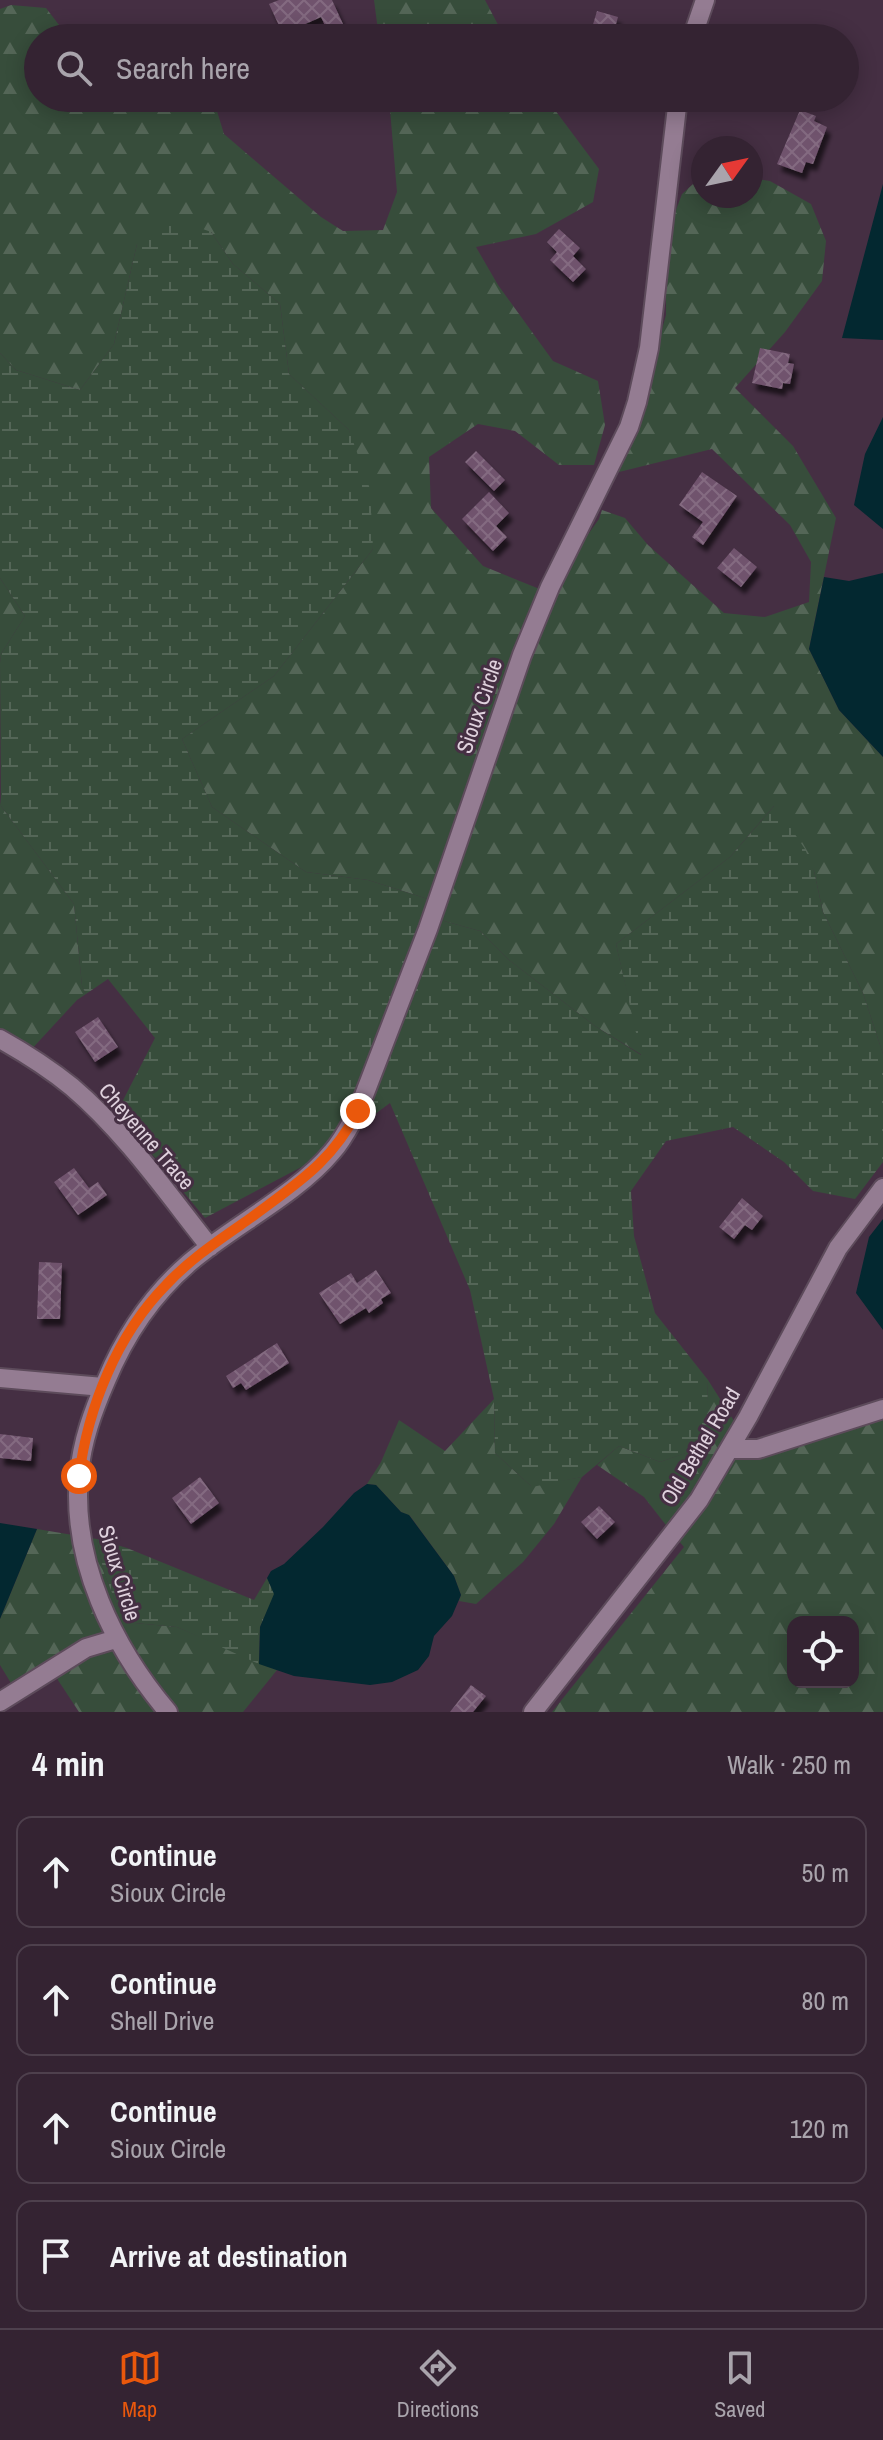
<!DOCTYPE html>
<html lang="en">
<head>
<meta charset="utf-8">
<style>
	body { margin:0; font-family:"Archivo Narrow",sans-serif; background:#3f2f3e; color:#f1f3f6 }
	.controls { position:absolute; right:24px; bottom:24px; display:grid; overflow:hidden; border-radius:16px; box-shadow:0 4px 20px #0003 }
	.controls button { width:72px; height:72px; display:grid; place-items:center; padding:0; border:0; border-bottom:2px solid #4e404d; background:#342332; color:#f1f3f6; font:40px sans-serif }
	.compass { position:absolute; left:691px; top:136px; width:72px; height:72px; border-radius:50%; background:#342332; box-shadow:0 4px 20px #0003; rotate:57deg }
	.stop { position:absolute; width:24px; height:24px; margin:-18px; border:6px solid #ea580c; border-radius:50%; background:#fff }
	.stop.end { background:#ea580c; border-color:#fff; box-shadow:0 2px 8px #0008 }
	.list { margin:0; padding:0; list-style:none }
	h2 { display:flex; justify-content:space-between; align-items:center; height:104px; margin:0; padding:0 32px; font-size:34px }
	h2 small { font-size:26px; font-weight:400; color:#a9a4ac }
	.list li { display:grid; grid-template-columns:52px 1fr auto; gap:24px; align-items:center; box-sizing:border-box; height:112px; margin:0 16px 16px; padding:0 16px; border:2px solid #4e404d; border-radius:16px }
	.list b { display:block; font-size:30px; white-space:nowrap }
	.list p { margin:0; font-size:26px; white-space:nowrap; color:#a9a4ac }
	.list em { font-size:26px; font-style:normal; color:#a9a4ac }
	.icon { flex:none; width:44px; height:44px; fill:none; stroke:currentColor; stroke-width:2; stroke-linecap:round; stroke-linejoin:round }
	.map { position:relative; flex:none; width:883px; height:1712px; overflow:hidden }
	.search { position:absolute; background:#342332; box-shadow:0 4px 20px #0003; left:24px; right:24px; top:24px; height:88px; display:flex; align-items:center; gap:20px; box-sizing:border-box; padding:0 28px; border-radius:44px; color:#a9a4ac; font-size:30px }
	.sheet { height:616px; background:#342332 }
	nav { display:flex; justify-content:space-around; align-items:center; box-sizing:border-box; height:112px; border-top:2px solid #4e404d; background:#342332; font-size:22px; color:#a9a4ac }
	nav a { display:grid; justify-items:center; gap:4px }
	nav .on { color:#ea580c }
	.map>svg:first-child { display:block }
</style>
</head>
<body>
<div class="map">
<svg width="883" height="1712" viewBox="0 0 883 1712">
	<defs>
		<pattern id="forest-firs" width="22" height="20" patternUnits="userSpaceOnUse" patternTransform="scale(2)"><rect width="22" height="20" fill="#374d3b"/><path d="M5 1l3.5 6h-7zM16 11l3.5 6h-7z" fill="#546657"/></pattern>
		<pattern id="wetland-marsh" width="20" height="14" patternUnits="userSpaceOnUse" patternTransform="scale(2)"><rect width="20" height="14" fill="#374d3b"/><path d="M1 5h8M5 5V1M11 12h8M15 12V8" fill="none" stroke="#546657"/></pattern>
		<pattern id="building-cross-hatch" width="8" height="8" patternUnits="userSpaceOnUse" patternTransform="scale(2)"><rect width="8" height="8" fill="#70536d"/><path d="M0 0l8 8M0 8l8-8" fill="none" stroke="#846b81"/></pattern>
		<filter id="shadow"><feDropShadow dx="4" dy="7" stdDeviation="2" flood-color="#0009"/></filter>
	</defs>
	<rect width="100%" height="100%" fill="#452f43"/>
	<!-- forest -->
	<path fill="url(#forest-firs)" fill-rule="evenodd" d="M374,0H485L505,38H379Z
		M11,5L46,8L69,38H38V98H213L224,134L321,217L343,231L383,230L397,192L389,98H546L599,169L593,202L536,234L476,247L498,285L553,361L598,381L605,425L594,465H559L515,431L478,424L429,457L431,508L483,566L547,592L599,519L602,510L625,518L648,545L724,613L765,617L809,602L811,562L790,525L712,449L615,473L644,393L666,315V236L682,194L703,175V196H751V178L770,181L811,204L826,241L822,281L785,332L735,388L793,446L836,518L809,649L839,710L883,757V1054L863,993L823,912L814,871L774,806L730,857L616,944L642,1055L595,1026L509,960L480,931L444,921L428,899L368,880L306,872L212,807L182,739L274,676L373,549L349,430L289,374L280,304L233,264L211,232L137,244L114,344L80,390L16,370L0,353V9Z
		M0,578L25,616L1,654L0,663Z
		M0,797L1,806L74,904L82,986L86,994L77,1000L29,1052L0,1036Z
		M708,1380L736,1424L669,1529L644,1497L597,1465L619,1446L660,1462L705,1446Z
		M494,1399L495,1453L531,1486L582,1477L554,1524L523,1562L476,1604L459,1601L461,1595L454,1576L410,1516L401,1512L376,1485L367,1484L381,1462L399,1420L445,1451Z
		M883,1416V1712H552L684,1547L678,1540L734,1455ZM793,1622H853V1682H793Z
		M37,1529L97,1539L104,1573L124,1622L177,1627L277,1670L243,1712H79L52,1671L17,1693L0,1665V1619Z"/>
	<!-- wetland -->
	<path fill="url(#wetland-marsh)" d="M165,215L211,232L233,264L280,304L289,374L349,430L370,489L373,549L274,676L182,739L212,807L306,872L368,880L428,899L444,921L480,931L509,960L595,1026L641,1055L616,944L730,857L775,805L805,849L814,871L823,912L863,993L883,1054V1162L855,1199L813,1191L784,1162L733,1127L666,1141L631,1191L634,1236L655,1313L708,1380L706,1446L660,1462L619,1446L582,1477L532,1487L495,1453L494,1399L470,1290L390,1103L309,1163L205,1218L117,1112L155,1038L108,979L86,994L82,986L74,904L1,806L0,663L1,654L25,616L0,578V353L16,370L80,390L114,344L137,244Z
		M97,1539L127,1548L254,1600L267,1578L275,1594L260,1627L259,1664L177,1627L124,1622L104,1573Z"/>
	<!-- water -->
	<path fill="#032830" d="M883,184V340L842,338Z
		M883,417V529L854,505L865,454Z
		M883,573V757L839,710L809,649L824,577L849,581Z
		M883,1219V1330L856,1293L869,1237Z
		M367,1484L376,1485L401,1512L409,1515L454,1576L461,1595L452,1616L434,1636L429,1656L418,1670L392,1682L370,1685L294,1676L259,1664L260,1627L274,1594L267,1578L271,1571L284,1564L323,1527L354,1493Z
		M0,1523L37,1529L0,1619Z"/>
	<!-- building -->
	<path fill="url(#building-cross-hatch)" filter="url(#shadow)" d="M279,0H332L348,35L341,38H331L321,17L283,34L269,4Z
		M597,11L618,17L612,38H589Z
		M800,110L816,116L814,121L827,127L813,164L806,162L802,173L777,164Z
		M559,229L580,248L573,256L586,269L573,282L550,260L557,252L547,242Z
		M760,348L790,354L788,363L794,364L790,384L783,383L782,389L752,383Z
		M476,451L505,480L494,491L465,462Z
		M702,472L737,496L703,545L692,537L703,522L679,505Z
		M489,492L509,513L496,526L507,537L493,551L462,519Z
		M734,548L757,567L741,587L717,568Z
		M98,1017L118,1047L95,1062L75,1032Z
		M74,1168L89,1188L98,1182L107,1195L78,1215L54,1182Z
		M742,1198L763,1216L752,1230L745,1225L734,1239L719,1227Z
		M39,1262L62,1263L60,1319H37Z
		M376,1270L391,1293L381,1299L383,1303L369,1313L366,1308L340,1324L319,1293L351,1273L357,1283Z
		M277,1343L289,1363L246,1390L241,1383L233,1388L226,1376Z
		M0,1434L33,1438L31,1461L0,1458Z
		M200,1477L219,1503L191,1524L172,1498Z
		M599,1506L615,1522L597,1539L581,1522Z
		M471,1685L486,1696L473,1712H450Z"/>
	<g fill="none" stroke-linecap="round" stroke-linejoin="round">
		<defs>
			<path id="minor" d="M692,38L705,0
				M0,1039C25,1053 50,1069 72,1087C125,1132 167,1193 210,1247
				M0,1378L103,1387
				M730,1449H758L883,1409
				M0,1702L86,1648L116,1639
				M168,1712C113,1647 71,1561 79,1474C82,1441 93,1411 106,1381C125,1335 151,1296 189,1263C232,1226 296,1195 332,1152C343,1140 350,1125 358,1111L428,929L522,655L550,587L629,427L637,402L649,348L678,98
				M533,1712L699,1500L748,1417L838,1248L883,1188"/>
		</defs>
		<!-- minor casing -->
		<use href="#minor" stroke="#5d4b5b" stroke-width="22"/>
		<!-- minor -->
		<use href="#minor" stroke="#947c92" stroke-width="18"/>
	</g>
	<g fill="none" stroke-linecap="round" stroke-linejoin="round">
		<!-- route -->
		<path stroke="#ea580c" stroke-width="10" d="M79,1476C88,1407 117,1335 166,1285C191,1258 222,1238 252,1217C297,1183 331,1163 358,1111"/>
	</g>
	<g text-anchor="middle" stroke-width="6" stroke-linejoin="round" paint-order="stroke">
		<!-- street labels -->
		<g font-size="22" fill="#dfd1dd" stroke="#452f43">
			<text transform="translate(479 706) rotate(-71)" y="8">Sioux Circle</text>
			<text transform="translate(147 1136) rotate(49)" y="8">Cheyenne Trace</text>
			<text transform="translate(700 1446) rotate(-59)" y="8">Old Bethel Road</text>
			<text transform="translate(120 1573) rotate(73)" y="8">Sioux Circle</text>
		</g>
	</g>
</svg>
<div class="controls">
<button><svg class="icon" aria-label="locate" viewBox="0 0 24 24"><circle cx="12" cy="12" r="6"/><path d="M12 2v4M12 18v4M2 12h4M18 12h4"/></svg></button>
</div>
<svg class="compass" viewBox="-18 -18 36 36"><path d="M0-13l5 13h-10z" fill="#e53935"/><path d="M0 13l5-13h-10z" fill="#a9a4ac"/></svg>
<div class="stop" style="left:79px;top:1476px"></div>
<div class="stop end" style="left:358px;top:1111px"></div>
<div class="search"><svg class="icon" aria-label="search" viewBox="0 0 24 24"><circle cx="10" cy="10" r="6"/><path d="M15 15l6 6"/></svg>Search here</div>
</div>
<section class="sheet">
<h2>4 min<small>Walk · 250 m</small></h2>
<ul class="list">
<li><svg class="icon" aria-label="ahead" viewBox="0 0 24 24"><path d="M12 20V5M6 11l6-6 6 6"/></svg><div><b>Continue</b><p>Sioux Circle</p></div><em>50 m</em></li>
<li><svg class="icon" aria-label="ahead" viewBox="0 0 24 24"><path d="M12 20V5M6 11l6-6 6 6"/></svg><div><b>Continue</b><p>Shell Drive</p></div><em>80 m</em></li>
<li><svg class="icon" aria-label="ahead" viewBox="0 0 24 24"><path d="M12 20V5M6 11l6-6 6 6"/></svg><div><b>Continue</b><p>Sioux Circle</p></div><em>120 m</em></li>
<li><svg class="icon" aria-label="arrive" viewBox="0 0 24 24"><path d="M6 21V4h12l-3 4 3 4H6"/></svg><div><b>Arrive at destination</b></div></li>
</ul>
</section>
<nav>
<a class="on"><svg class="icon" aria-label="map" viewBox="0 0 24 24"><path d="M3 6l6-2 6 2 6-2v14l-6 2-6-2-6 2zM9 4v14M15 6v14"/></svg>Map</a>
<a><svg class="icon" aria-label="directions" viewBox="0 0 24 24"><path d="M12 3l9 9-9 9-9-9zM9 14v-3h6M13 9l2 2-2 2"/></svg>Directions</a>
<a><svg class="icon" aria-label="saved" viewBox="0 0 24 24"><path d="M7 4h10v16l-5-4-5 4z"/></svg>Saved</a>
</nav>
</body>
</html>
